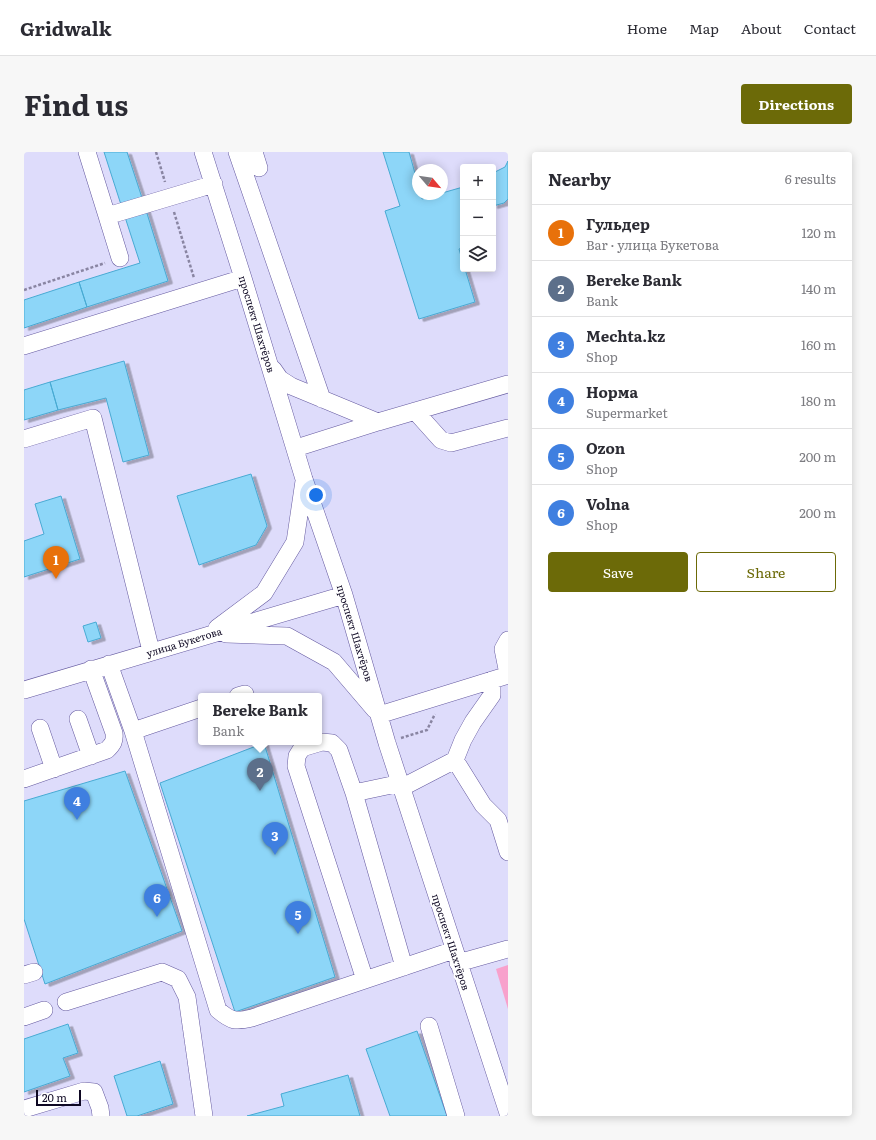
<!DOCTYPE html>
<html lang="en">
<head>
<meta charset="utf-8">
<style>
	body { margin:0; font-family:Literata,serif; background:#f7f7f7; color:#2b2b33 }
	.controls { position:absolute; right:12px; top:12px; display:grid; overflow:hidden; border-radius:4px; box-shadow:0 2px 10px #0003 }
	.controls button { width:36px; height:36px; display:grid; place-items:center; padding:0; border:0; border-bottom:1px solid #e1e1e2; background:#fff; color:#2b2b33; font:20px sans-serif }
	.compass { position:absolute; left:388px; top:12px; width:36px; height:36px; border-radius:50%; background:#fff; box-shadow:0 2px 10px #0003; rotate:119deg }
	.scale { position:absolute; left:12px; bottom:10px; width:45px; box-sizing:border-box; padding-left:4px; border:2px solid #0e0823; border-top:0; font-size:11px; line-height:14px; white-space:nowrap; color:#0e0823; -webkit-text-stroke:3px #fff; paint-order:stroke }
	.you { position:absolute; left:292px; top:343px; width:14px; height:14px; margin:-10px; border:3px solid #fff; border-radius:50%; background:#1a73e8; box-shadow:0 0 0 6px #1a73e833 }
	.badge { display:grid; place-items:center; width:26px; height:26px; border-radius:50%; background:#6c6a08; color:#fff; font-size:13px; font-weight:700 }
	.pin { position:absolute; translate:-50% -33px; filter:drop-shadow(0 1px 2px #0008) }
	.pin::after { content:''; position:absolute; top:21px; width:14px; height:12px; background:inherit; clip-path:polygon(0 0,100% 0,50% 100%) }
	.popup { position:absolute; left:174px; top:541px; width:124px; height:52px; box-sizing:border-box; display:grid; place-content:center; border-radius:4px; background:#fff; filter:drop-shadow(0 1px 3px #0005); font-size:13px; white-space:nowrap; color:#7c7c81 }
	.popup b { font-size:15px; color:#2b2b33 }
	.popup::after { content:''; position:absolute; left:50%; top:100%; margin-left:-8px; border:8px solid transparent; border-top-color:#fff }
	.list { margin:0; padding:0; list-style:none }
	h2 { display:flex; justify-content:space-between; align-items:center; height:52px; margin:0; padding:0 16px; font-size:17px }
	h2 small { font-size:13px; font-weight:400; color:#7c7c81 }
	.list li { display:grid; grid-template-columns:26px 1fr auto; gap:12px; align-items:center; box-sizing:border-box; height:56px; padding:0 16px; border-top:1px solid #e1e1e2 }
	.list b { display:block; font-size:15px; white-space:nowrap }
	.list p { margin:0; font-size:13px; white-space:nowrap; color:#7c7c81 }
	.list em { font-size:13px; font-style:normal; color:#7c7c81 }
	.actions { display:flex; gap:8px; padding:12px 16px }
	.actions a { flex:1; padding:9px 0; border:1px solid #6c6a08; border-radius:4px; text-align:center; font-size:14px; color:#6c6a08 }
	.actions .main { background:#6c6a08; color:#fff }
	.icon { flex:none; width:22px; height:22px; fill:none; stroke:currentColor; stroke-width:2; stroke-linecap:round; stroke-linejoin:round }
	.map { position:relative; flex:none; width:484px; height:964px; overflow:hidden; border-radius:4px }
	header { display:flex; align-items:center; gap:24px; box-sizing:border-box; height:56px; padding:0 20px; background:#fff; border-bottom:1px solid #e1e1e2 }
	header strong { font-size:19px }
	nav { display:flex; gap:22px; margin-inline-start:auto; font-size:14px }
	.intro { display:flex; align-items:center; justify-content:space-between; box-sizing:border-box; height:96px; padding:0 24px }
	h1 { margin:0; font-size:28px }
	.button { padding:10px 18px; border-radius:4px; background:#6c6a08; color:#fff; font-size:14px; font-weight:700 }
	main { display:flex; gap:24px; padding:0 24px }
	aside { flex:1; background:#fff; border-radius:4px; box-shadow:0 2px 10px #0003 }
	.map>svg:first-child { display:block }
</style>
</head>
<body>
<header>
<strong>Gridwalk</strong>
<nav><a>Home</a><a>Map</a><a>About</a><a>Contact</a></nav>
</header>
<div class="intro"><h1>Find us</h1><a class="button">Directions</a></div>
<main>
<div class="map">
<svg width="484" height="964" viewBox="0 0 484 964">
	<defs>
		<filter id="shadow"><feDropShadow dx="4.5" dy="2.5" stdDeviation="0" flood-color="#0004"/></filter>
	</defs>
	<rect width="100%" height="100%" fill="#dedcfb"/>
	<!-- green -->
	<path fill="#f8a1cc" d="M484,813V857L472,817Z"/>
	<!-- building -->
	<path fill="#8dd6f8" stroke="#48aad3" filter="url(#shadow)" d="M80,0H103L121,55L100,62Z
		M359,0H385L394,32V42H397L398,47L418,42V41L439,35V95L435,97L439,111V117H441L451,150L395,167L361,59L376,54Z
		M484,9V47L480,51L469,54V21L481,15Z
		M121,55L144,129L63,155L55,130L116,111L100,62Z
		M55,130L63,155L0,176V148Z
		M100,209L125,303L99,310L82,246L34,258L26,230Z
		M26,230L34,258L0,268V238Z
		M227,322L243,374L232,393L175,413L153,344Z
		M37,344L56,407L0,425V389L20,382L11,352Z
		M72,470L77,486L64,490L59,474Z
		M240,591L311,825L211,860L136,631Z
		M101,619L158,779L21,832L0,767V649Z
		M44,872L54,901L39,906L46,924L0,940V887Z
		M393,879L423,964H366L342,897Z
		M136,909L149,952L113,964H103L90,924Z
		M324,923L336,964H223L260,954L257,942Z"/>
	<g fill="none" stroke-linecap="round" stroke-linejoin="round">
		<defs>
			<path id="minor" d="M63,0L83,64
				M179,0L219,126L280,327L320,443L363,591L484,961
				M213,0L298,247
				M230,0L235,16
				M96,106L83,64L190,32
				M0,194L219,126
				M249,217L256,227L267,234L354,270
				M391,259L417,288L427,291L484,276
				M0,287L69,266L127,499
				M272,296L354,270L484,232
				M193,476L240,441L271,390L280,329
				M202,482L263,484L310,510L351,558
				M484,488L479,497L484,522
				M85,512L109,579L194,858C207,869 211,870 228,866L430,798
				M0,538L320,443
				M214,544L221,542
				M355,563L484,523
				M54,567L67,604
				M16,576L30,617
				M109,579L177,556
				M431,608L459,653L474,668L484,700
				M0,627L83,598C89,592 91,589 90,581L67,517
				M377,636L431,608L439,588L449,570L468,543V528
				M330,641L377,631
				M434,811L484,797
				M0,823L10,820
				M341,828L272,614L273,604L278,596L298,590L308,591L315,598L330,641L380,815
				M42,850L138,820L154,827L163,845L180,964
				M0,865L20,858
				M405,874L432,964
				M0,957L60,939L70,940L76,956L77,964"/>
		</defs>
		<!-- minor casing -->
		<use href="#minor" stroke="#655aa0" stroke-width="18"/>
		<!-- path -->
		<path stroke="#8985a2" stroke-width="2.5" stroke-dasharray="3 2" stroke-linecap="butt" d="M132,0L141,30
			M150,60L170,126
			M0,138L81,111
			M377,586L403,578L411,562"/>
		<!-- minor -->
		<use href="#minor" stroke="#fff" stroke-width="17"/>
	</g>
	<g text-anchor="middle" stroke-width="4" stroke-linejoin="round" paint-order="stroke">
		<!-- street labels -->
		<g font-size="10" fill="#0e0823" stroke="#fff">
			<text transform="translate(233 172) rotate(73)" y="4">проспект Шахтёров</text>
			<text transform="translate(331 481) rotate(73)" y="4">проспект Шахтёров</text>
			<text transform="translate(160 490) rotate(-17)" y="4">улица Букетова</text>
			<text transform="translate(427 790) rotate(72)" y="4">проспект Шахтёров</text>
		</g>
	</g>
</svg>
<div class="controls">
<button>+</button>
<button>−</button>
<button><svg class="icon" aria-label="layers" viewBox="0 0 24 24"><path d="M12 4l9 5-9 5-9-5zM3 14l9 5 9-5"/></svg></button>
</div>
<svg class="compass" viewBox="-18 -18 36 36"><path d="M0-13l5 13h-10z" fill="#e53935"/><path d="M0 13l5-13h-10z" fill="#7c7c81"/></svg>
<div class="scale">20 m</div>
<div class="you"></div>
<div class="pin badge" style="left:32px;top:427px;background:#e8710a">1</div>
<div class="pin badge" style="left:236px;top:639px;background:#5c6f8a">2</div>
<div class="popup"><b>Bereke Bank</b>Bank</div>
<div class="pin badge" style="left:251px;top:703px;background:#3f7fe0">3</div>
<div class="pin badge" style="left:53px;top:668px;background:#3f7fe0">4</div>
<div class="pin badge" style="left:274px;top:782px;background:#3f7fe0">5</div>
<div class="pin badge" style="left:133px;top:765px;background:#3f7fe0">6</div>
</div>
<aside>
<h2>Nearby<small>6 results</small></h2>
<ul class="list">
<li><span class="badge" style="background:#e8710a">1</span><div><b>Гульдер</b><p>Bar · улица Букетова</p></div><em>120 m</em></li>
<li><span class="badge" style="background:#5c6f8a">2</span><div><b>Bereke Bank</b><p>Bank</p></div><em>140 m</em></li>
<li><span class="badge" style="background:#3f7fe0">3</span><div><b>Mechta.kz</b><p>Shop</p></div><em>160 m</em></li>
<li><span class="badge" style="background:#3f7fe0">4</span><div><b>Норма</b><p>Supermarket</p></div><em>180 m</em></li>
<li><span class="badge" style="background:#3f7fe0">5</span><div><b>Ozon</b><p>Shop</p></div><em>200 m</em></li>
<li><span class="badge" style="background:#3f7fe0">6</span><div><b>Volna</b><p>Shop</p></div><em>200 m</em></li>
</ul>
<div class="actions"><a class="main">Save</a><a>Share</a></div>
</aside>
</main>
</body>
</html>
